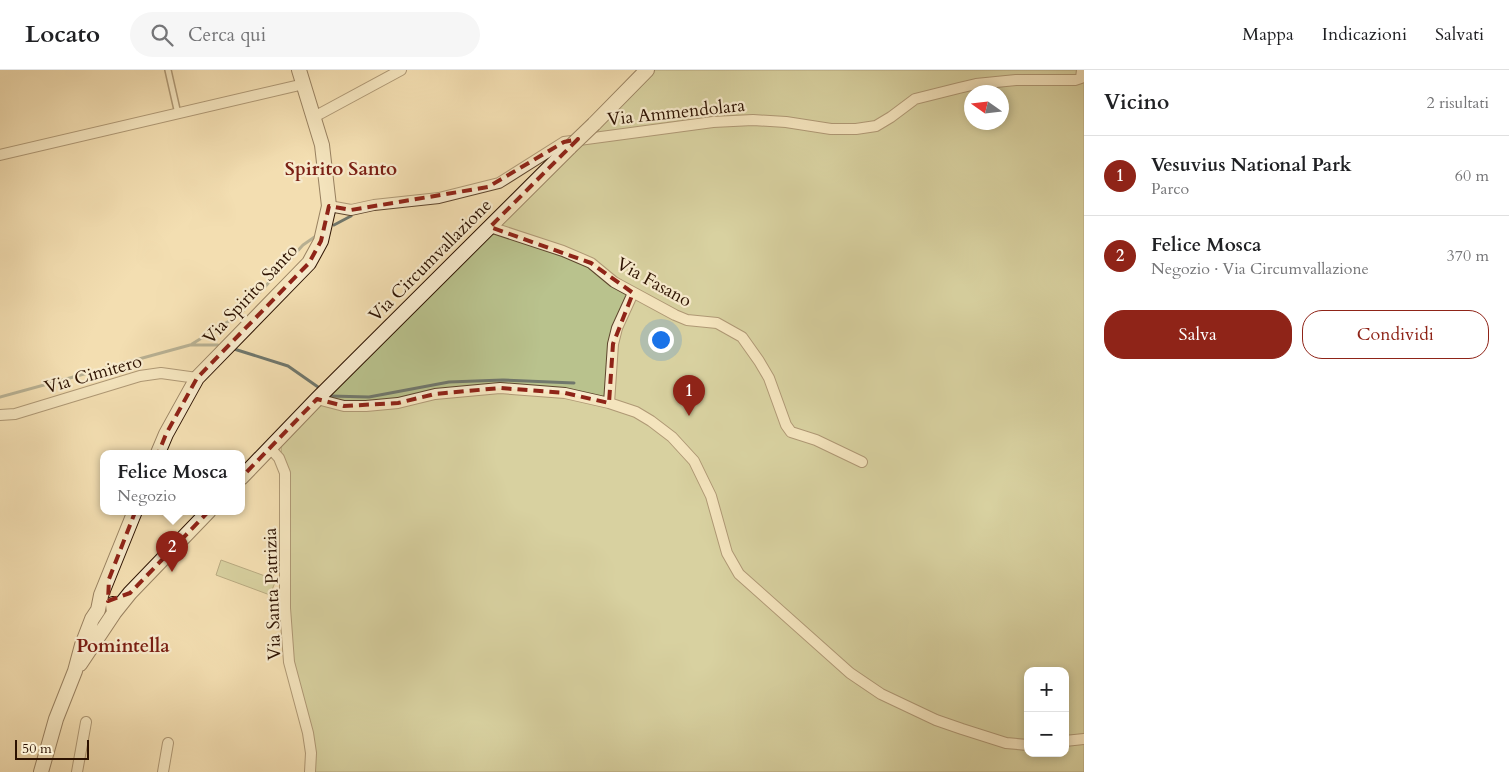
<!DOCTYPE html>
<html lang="it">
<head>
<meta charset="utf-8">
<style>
	body { margin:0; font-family:Cardo,serif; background:#f6f6f6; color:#202124 }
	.controls { position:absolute; right:15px; bottom:15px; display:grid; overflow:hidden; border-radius:10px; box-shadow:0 2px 8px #0003 }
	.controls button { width:45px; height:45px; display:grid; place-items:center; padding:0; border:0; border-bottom:1px solid #e0e0e0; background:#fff; color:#202124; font:25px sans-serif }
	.compass { position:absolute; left:964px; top:15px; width:45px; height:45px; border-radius:50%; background:#fff; box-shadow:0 2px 8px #0003; rotate:284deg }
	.scale { position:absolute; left:15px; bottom:12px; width:74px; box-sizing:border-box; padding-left:5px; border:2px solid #2d1201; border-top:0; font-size:14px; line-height:18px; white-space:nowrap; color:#2d1201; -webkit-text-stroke:4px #f7eacc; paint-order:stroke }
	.you { position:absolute; left:660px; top:269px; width:18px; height:18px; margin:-12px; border:4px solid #fff; border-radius:50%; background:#1a73e8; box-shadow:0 0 0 8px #1a73e833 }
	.badge { display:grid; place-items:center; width:32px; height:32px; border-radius:50%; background:#8f2418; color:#fff; font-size:16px; font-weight:700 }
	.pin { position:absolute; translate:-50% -41px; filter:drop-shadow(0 1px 2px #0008) }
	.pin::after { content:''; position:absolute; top:26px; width:18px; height:15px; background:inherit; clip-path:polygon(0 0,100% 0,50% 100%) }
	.popup { position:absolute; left:100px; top:380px; width:145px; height:65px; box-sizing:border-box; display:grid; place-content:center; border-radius:10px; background:#fff; filter:drop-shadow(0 1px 4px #0005); font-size:16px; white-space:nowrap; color:#757577 }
	.popup b { font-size:19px; color:#202124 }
	.popup::after { content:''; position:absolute; left:50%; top:100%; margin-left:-10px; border:10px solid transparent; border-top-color:#fff }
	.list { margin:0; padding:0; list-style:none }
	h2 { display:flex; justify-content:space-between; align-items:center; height:65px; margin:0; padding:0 20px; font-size:21px }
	h2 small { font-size:16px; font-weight:400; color:#757577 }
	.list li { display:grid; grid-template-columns:32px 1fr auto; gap:15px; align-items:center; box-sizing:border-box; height:80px; padding:0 20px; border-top:1px solid #e0e0e0 }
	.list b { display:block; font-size:19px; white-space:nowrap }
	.list p { margin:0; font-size:16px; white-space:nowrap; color:#757577 }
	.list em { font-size:16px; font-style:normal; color:#757577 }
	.actions { display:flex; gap:10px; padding:15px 20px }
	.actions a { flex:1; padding:11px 0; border:1px solid #8f2418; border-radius:20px; text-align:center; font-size:18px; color:#8f2418 }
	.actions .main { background:#8f2418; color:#fff }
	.icon { flex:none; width:28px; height:28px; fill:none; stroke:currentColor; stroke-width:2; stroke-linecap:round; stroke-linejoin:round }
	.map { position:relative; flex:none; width:1084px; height:702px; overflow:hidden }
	header { display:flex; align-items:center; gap:30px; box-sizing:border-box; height:70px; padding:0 25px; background:#fff; border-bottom:1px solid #e0e0e0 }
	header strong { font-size:24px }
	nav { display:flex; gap:28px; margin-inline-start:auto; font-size:18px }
	.search { width:350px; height:45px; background:#f6f6f6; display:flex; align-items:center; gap:12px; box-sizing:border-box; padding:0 18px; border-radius:28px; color:#757577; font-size:19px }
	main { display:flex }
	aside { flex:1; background:#fff }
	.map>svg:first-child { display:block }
</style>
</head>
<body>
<header>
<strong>Locato</strong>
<div class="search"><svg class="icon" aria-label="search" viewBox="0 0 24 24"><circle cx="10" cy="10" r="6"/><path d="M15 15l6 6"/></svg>Cerca qui</div>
<nav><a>Mappa</a><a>Indicazioni</a><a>Salvati</a></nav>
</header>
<main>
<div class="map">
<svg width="1084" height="702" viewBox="0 0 1084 702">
	<rect width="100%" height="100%" fill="#f3deb1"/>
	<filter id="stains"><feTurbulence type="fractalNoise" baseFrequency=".004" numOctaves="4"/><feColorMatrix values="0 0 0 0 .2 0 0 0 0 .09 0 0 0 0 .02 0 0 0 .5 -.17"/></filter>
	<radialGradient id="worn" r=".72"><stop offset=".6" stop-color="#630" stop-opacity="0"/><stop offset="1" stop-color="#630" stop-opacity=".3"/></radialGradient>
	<!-- park -->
	<path fill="#b9c28d" stroke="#736a47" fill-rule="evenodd" d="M641,0H1084V702H309L300,635L283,583L281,357ZM972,22H1002V52H972ZM1028,601H1065V683H1028Z
		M221,490L276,510L270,525L216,505Z"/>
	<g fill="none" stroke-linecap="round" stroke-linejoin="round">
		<!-- stream -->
		<path stroke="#70776c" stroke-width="3" d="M334,155L351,146
			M240,244L303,175L316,166
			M192,274L234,248
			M234,279L288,296L318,317
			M330,326L369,327L449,312L503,310L574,313
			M0,327L190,275H218"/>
		<defs>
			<path id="lane" d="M168,0L178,44"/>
			<path id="street" d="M314,47L401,0
				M0,85L304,14
				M329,136L351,140L374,135L439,128L499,113L564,72L713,52L753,50L786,52L831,59H856L876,56L891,47L915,29L959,18L976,14L1016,10H1075L1081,8L1082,0
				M490,157L563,181L591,193L614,212L675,245L687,250L717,253L742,267L759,291L769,308L786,355L791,362L816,370L862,392
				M317,329L344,336H366L398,333L435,324L500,318L565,323L609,333L636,342L651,351L672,367L694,391L711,426L727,483L739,504L850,603L881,624L936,650L962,659L1006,673L1028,675
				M609,333L613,274L617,258L633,223
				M0,345L15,344L140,306L161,303L197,308
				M270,378L279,388L285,403V538L289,592L308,663L311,683L310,702
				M1065,671L1084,669
				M77,702L86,652
				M163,702L168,673"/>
			<path id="secondary" d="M594,54L647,0
				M158,383L166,364L197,308L309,193L321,171L329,136L322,75L299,0
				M241,408L317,329L570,77
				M114,543L130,523L209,441
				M80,594L114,543L113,534
				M41,702L56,649L75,601L82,575L92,549L98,540L101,525L135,441"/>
		</defs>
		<!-- lane casing -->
		<use href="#lane" stroke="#5e452d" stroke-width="8"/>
		<!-- street casing -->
		<use href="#street" stroke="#5e452d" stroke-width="12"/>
		<!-- secondary casing -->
		<use href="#secondary" stroke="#2d1201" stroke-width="16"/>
		<!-- lane -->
		<use href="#lane" stroke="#f7eacc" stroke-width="5"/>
		<!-- street -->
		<use href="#street" stroke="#f7eacc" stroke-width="10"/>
		<!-- secondary -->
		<use href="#secondary" stroke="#f7eacc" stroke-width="14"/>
		<defs>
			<path id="secondary-bridge" d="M570,77L594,54"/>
		</defs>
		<!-- secondary-bridge casing -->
		<use href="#secondary-bridge" stroke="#2d1201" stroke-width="16" stroke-linecap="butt"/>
		<!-- secondary-bridge -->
		<use href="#secondary-bridge" stroke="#f7eacc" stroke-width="14"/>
	</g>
	<!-- marked area -->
	<path d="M0 0H1084V702H0ZM578,69L490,157L591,193L633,223L613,274L609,333L565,323L500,318L435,324L398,333L344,336L317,329L130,523L108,531L109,509L146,414L166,364L197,308L309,193L321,171L329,136L351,140L488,117L564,72Z" fill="#f3deb1" fill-opacity=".55" fill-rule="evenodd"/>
	<path fill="none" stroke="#8f2418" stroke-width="4" stroke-dasharray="10 6" stroke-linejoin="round" d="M578,69L490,157L591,193L633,223L613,274L609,333L565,323L500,318L435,324L398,333L344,336L317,329L130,523L108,531L109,509L146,414L166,364L197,308L309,193L321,171L329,136L351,140L488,117L564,72Z"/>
	<g text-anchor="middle" stroke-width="4.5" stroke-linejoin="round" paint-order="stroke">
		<!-- street labels -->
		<g font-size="18" fill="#2d1201" stroke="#f7eacc">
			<text transform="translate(676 42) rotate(-6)" y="6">Via Ammendolara</text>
			<text transform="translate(430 190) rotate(-45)" y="6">Via Circumvallazione</text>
			<text transform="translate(654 212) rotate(29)" y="6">Via Fasano</text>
			<text transform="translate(250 224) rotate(-47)" y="6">Via Spirito Santo</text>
			<text transform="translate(93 304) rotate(-16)" y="6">Via Cimitero</text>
			<text transform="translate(272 524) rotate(-92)" y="6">Via Santa Patrizia</text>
		</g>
		<!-- neighbourhood labels -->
		<g font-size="19" font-weight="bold" fill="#7a1f14" stroke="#f7eacc">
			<text x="341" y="105">Spirito Santo</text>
			<text x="123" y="582">Pomintella</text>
		</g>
	</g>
	<rect width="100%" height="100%" filter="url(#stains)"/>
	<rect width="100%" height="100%" fill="url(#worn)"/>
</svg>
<div class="controls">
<button>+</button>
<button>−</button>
</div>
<svg class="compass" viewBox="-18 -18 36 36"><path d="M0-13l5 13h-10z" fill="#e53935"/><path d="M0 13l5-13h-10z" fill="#757577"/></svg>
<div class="scale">50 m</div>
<div class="you"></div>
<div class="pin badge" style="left:689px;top:346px">1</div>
<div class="pin badge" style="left:172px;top:502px">2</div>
<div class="popup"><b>Felice Mosca</b>Negozio</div>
</div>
<aside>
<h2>Vicino<small>2 risultati</small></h2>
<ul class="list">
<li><span class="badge">1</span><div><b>Vesuvius National Park</b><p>Parco</p></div><em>60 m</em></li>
<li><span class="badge">2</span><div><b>Felice Mosca</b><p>Negozio · Via Circumvallazione</p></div><em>370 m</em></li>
</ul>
<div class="actions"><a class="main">Salva</a><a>Condividi</a></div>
</aside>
</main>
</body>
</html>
